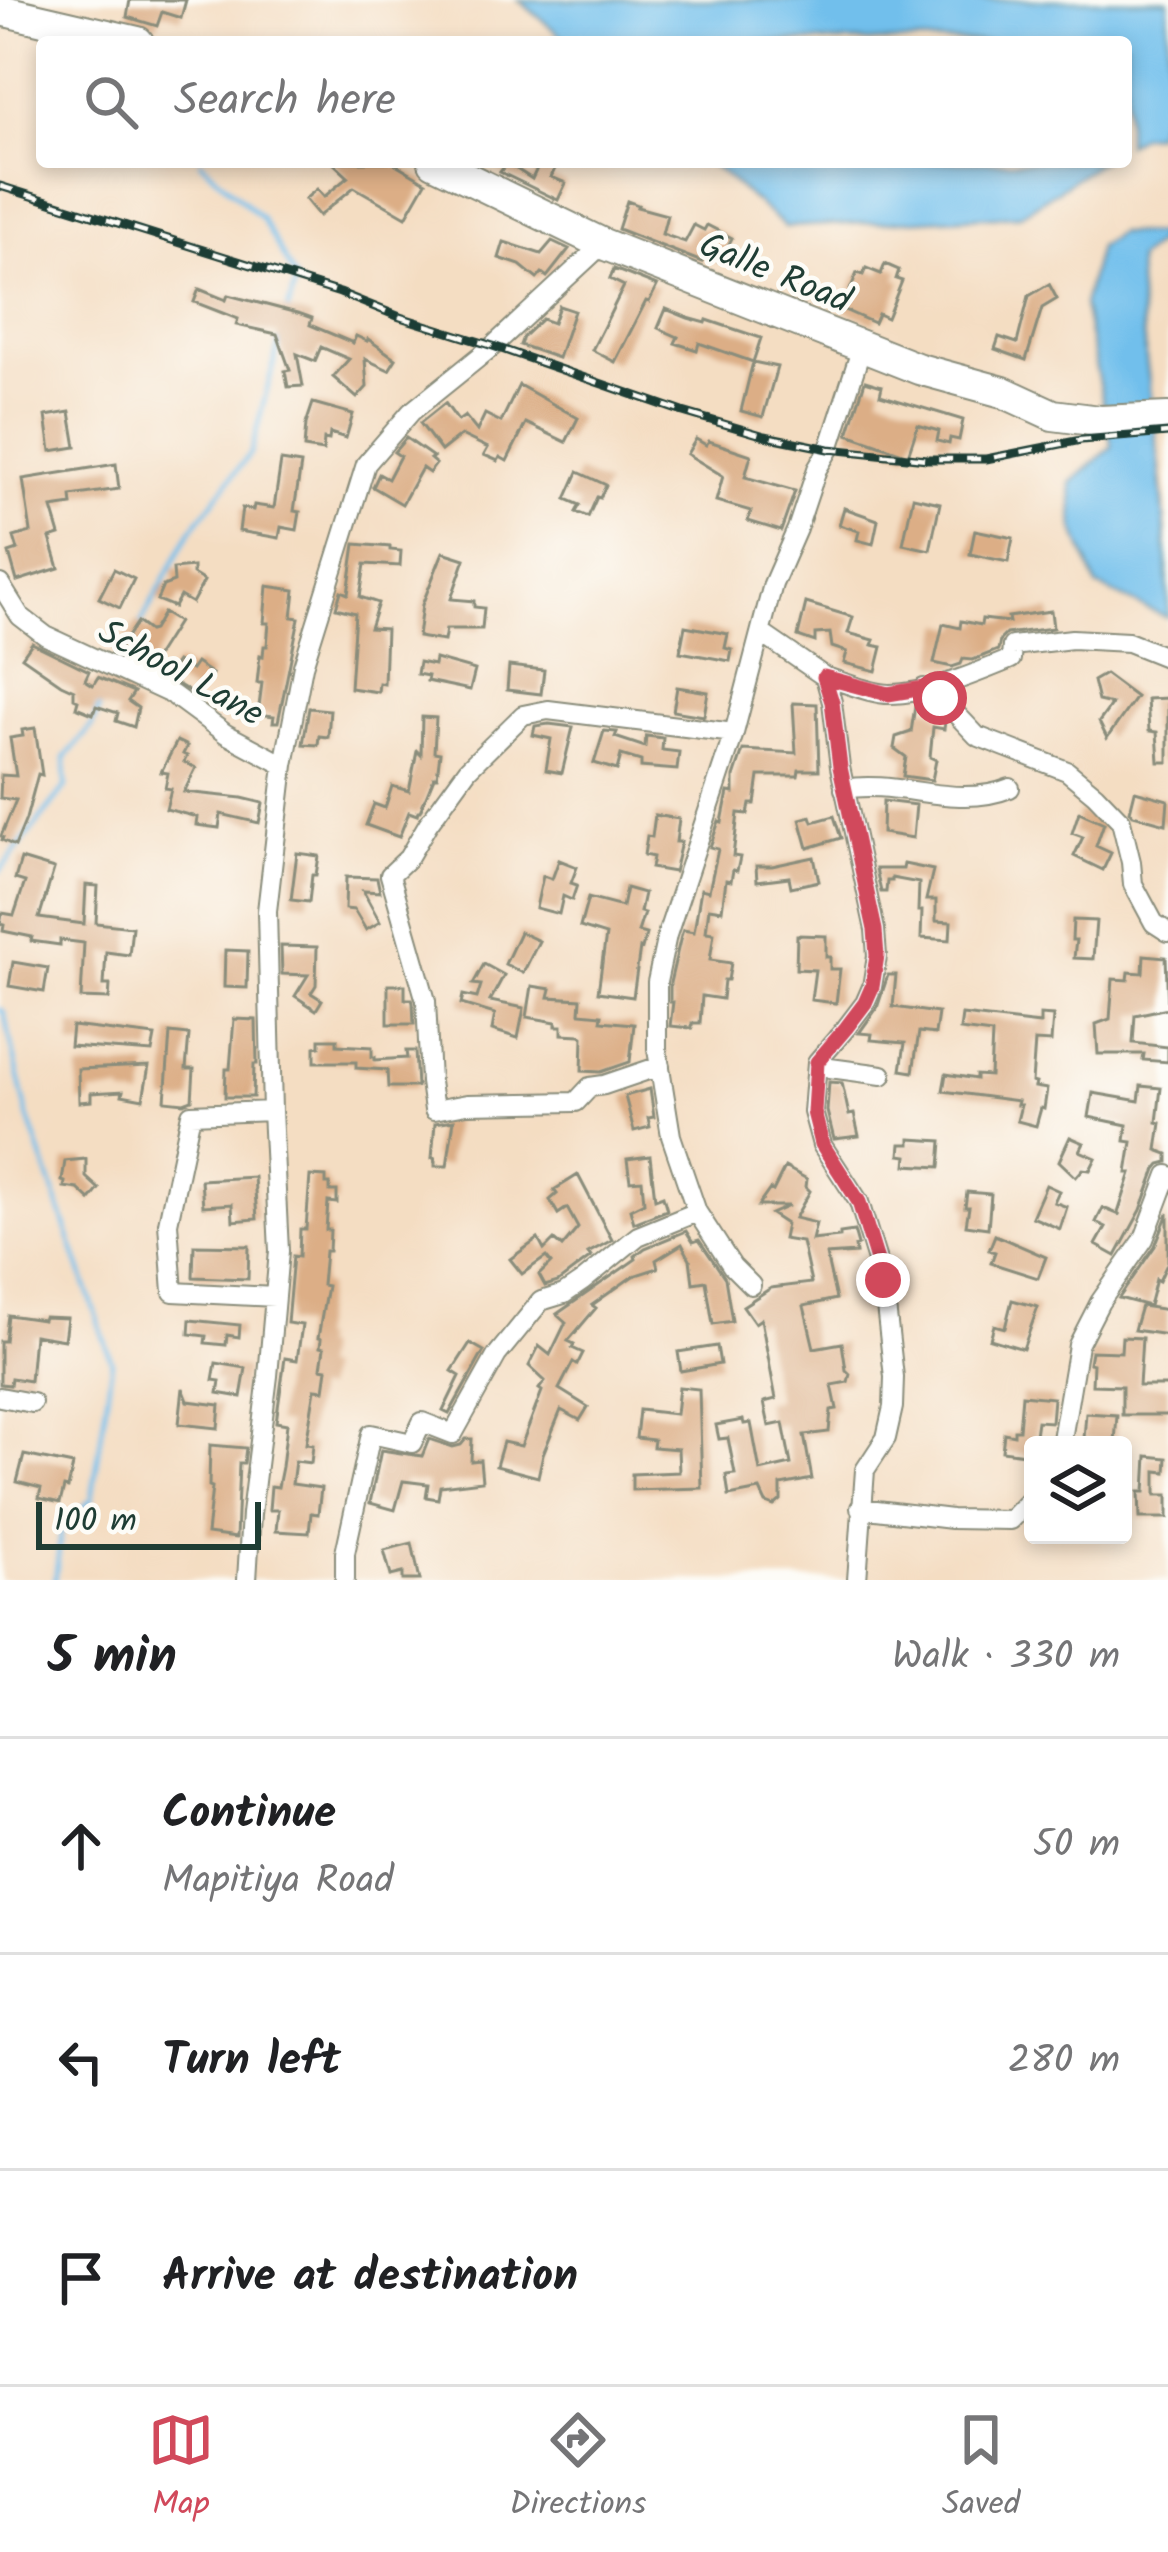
<!DOCTYPE html>
<html lang="en">
<head>
<meta charset="utf-8">
<style>
	body { margin:0; font-family:Kalam,sans-serif; background:#f6f6f6; color:#202124 }
	.controls { position:absolute; right:36px; bottom:36px; display:grid; overflow:hidden; border-radius:12px; box-shadow:0 6px 18px #0003 }
	.controls button { width:108px; height:108px; display:grid; place-items:center; padding:0; border:0; border-bottom:3px solid #e0e0e0; background:#fff; color:#202124; font:60px sans-serif }
	.scale { position:absolute; left:36px; bottom:30px; width:225px; box-sizing:border-box; padding-left:12px; border:6px solid #1f3d34; border-top:0; font-size:33px; line-height:42px; white-space:nowrap; color:#1f3d34; -webkit-text-stroke:9px #fdfcf7; paint-order:stroke }
	.stop { position:absolute; width:36px; height:36px; margin:-27px; border:9px solid #d1495b; border-radius:50%; background:#fff }
	.stop.end { background:#d1495b; border-color:#fff; box-shadow:0 3px 12px #0008 }
	.list { margin:0; padding:0; list-style:none }
	h2 { display:flex; justify-content:space-between; align-items:center; height:156px; margin:0; padding:0 48px; font-size:51px }
	h2 small { font-size:39px; font-weight:400; color:#757577 }
	.list li { display:grid; grid-template-columns:78px 1fr auto; gap:36px; align-items:center; box-sizing:border-box; height:216px; padding:0 48px; border-top:3px solid #e0e0e0 }
	.list b { display:block; font-size:45px; white-space:nowrap }
	.list p { margin:0; font-size:39px; white-space:nowrap; color:#757577 }
	.list em { font-size:39px; font-style:normal; color:#757577 }
	.icon { flex:none; width:66px; height:66px; fill:none; stroke:currentColor; stroke-width:2; stroke-linecap:round; stroke-linejoin:round }
	.map { position:relative; flex:none; width:1168px; height:1580px; overflow:hidden }
	.search { position:absolute; background:#fff; box-shadow:0 6px 18px #0003; left:36px; right:36px; top:36px; height:132px; display:flex; align-items:center; gap:30px; box-sizing:border-box; padding:0 42px; border-radius:12px; color:#757577; font-size:45px }
	.sheet { height:804px; background:#fff }
	nav { display:flex; justify-content:space-around; align-items:center; box-sizing:border-box; height:168px; border-top:3px solid #e0e0e0; background:#fff; font-size:33px; color:#757577 }
	nav a { display:grid; justify-items:center; gap:6px }
	nav .on { color:#d1495b }
	.map>svg:first-child { display:block }
</style>
</head>
<body>
<div class="map">
<svg width="1168" height="1580" viewBox="0 0 1168 1580">
	<rect width="100%" height="100%" fill="#fdfcf7"/>
	<filter id="ink" filterUnits="userSpaceOnUse"><feTurbulence type="fractalNoise" baseFrequency=".00833" numOctaves="2"/><feDisplacementMap in="SourceGraphic" scale="24" xChannelSelector="R" yChannelSelector="G"/><feConvolveMatrix kernelMatrix="1 2 1 2 8 2 1 2 1" color-interpolation-filters="sRGB"/></filter>
	<filter id="wash" filterUnits="userSpaceOnUse"><feTurbulence type="fractalNoise" baseFrequency=".004" numOctaves="4" result="noise"/><feDisplacementMap in="SourceGraphic" scale="48" xChannelSelector="R" yChannelSelector="G"/><feGaussianBlur stdDeviation="2.7" result="paint"/><feColorMatrix in="noise" values="0 0 0 0 0 0 0 0 0 0 0 0 0 0 0 0 0 1.4 0 .05"/><feComposite in="paint" operator="in"/></filter>
	<g filter="url(#wash)">
		<rect width="100%" height="100%" fill="#f4ddc2"/>
		<!-- water -->
		<path fill="#71bfec" stroke="#487e90" stroke-width="3" d="M519,0H1168V95L1155,134L1140,135L1126,144V42H568Z
			M709,162H1099L1020,215L785,227Z
			M1118,233L1168,234L1137,259C1139,324 1151,387 1158,452C1164,507 1168,563 1168,618L1097,586L1074,528L1071,483L1112,447L1083,305L1098,247Z"/>
		<g fill="none" stroke-linecap="round" stroke-linejoin="round">
			<!-- stream -->
			<path stroke="#71bfec" stroke-width="4.5" d="M201,162L262,219L296,280L286,317
				M139,627L190,532L251,452L280,339
				M0,871L66,787L65,758L92,726L102,701
				M0,1009L4,1012L28,1116L112,1362L92,1499L62,1526L55,1580"/>
		</g>
		<g id="blocks">
			<!-- building -->
			<path fill="#dcae86" d="M130,0H186L181,18L162,12L157,26L127,17Z
				M332,162H392L426,182L406,217L354,187L319,216L305,199L317,189L324,197L348,177Z
				M540,162H558L551,177L566,183L558,200L500,172L507,163L532,179Z
				M627,201L638,205L637,207L667,215L662,234L685,242L694,225L704,230L707,225L732,238L720,262L705,255L702,262L618,229Z
				M552,241L569,249L547,277L542,273L537,279L520,265L499,258L504,242L541,254Z
				M885,264L899,270L896,279L902,281L887,318L878,314L874,323L842,309L857,273L863,275L866,268L881,274Z
				M614,269L657,286L649,302L646,301L615,362L592,350L624,286L610,279Z
				M1049,284L1057,299L1042,308L1026,360L995,349L999,337L1017,343L1029,296Z
				M199,289L226,300L228,295L301,314L312,318L310,325L353,343L356,336L367,341L368,339L396,359L389,370L365,359L367,387L357,398L333,377L349,359L321,347L315,361L297,354L303,386L288,387L285,371L290,370L277,334L236,325L238,319L194,302Z
				M559,306L574,311L558,358L520,345L523,337L542,319L553,323Z
				M666,309L688,318L706,323L707,320L761,338L753,362L699,343L697,350L675,343L678,337L658,328Z
				M753,362L777,367L763,417L741,411Z
				M865,381L882,386L880,395L963,420L959,440L950,438L949,444L937,441L939,431L918,425L908,455L848,434Z
				M519,385L578,418L566,442L526,423L507,461L500,457L498,461L484,455L488,448L461,435L441,451L420,423L445,403L458,421L465,416L477,431L485,414L501,422Z
				M313,403L353,414L346,438L330,433L329,440L324,439L323,451L304,448L306,424Z
				M70,412L76,447L51,451L46,416Z
				M406,438L433,457L430,459L436,464L429,473L422,468L402,504L373,487L379,474L388,479L400,456L394,452Z
				M696,439L706,445L709,441L751,455L745,477L795,491L781,531L748,521L751,511L716,501L723,476L687,454Z
				M281,461L301,464L294,511L300,512L297,530L281,527L279,538L239,531L242,508L253,510L254,505L274,508Z
				M116,464L119,489L71,496L72,505L52,508L60,535L50,538L59,568L17,581L9,553L18,550L14,537L31,532L23,479Z
				M578,472L606,485L600,498L597,497L588,517L576,512L580,505L566,499Z
				M913,497L940,503L930,550L903,544Z
				M844,508L878,520L873,544L857,540L859,531L839,525Z
				M975,530L1013,538L1008,562L970,554Z
				M355,544L390,547V550L401,551L400,566L365,564L360,597L378,603L370,628L386,629L384,684L379,683L378,692L350,688L355,613L336,608L341,591L348,594Z
				M443,552L465,559L451,599L474,601V607L484,608L482,629H446L444,641L418,637L422,605Z
				M193,567V574L204,581L192,603L180,596L174,607L157,600L163,586L174,582L173,569Z
				M114,569L134,579L120,608L99,598Z
				M267,586L295,590L292,617L299,618L278,722H273L274,716L258,714L262,683H257L260,655L263,656L264,646H267L269,623H264Z
				M806,603L853,617L848,633L874,640L872,645L882,647L876,671L844,663L847,652L832,647L830,633L815,634V642L798,636Z
				M1051,611L1053,628L1006,634L1000,640L998,650L973,660L963,659L961,664L952,667L934,663L943,624L960,628L961,621L981,625L982,619L1009,622L1008,617Z
				M163,613L178,622L150,666L141,660L137,664L118,650L137,622L149,631L153,630Z
				M685,626L728,634L725,648L732,650L730,661L680,652Z
				M32,643L89,671L85,680L93,685L98,677L134,692L128,701L138,708L134,727L116,721L118,713L96,706L93,714L76,707L78,700L74,698V690L61,684L22,657Z
				M435,659L475,670L470,690L427,681L428,676L417,674L419,662L434,665Z
				M177,662L191,670L196,663L212,674L197,696L166,677Z
				M509,666L544,670L541,694L507,690Z
				M1105,674L1136,697L1107,738L1099,722L1112,704L1098,701L1093,681Z
				M677,687L708,692L704,716L673,711Z
				M1168,698V762H1159L1157,732L1149,731L1147,699Z
				M793,703L817,704L819,770H799L798,776H759L755,804H750L748,814L738,813L733,856L740,857L737,871L733,870L731,881L726,880L722,910L709,908L706,932L714,933L710,960L731,963L728,980H724L722,999L702,996L700,1023H692V1028L670,1026L673,1002H670V983L681,936L683,930L694,932L701,889L709,891L718,849L710,847L719,821L722,822L728,792L734,793V777L743,750L796,753Z
				M915,706L933,709L945,722L944,729L933,727L930,757L936,760L932,780L903,776L906,757L894,748L896,737L911,732Z
				M309,708L330,710L328,737L319,736L318,745L303,744Z
				M422,717L436,718L434,752L440,753L437,777H434L420,811H418L417,815L409,812L399,837L366,825L374,804L385,808L392,786L409,791L417,751L421,755Z
				M549,724L573,727L562,773L546,770L551,739L533,735L535,726Z
				M35,728L42,775L38,774L26,819L15,846L2,840L3,837L1,836L16,800L0,798L1,775L16,776L10,738L23,736L22,730Z
				M604,731L617,732L615,737L645,747L646,736L663,738L662,750L679,752L677,770L641,767V761L621,755L617,770L594,763Z
				M177,741L187,746L183,754L187,756L184,762L196,768L184,792L242,798L263,803L259,823L221,814L219,828L196,825L197,817L166,809L171,789L165,788L168,773L161,772Z
				M1135,791L1168,800L1166,824L1133,815L1130,811Z
				M883,801L916,805L913,838L882,833Z
				M1079,812L1104,823L1096,846L1111,853L1103,870L1074,856L1083,837L1072,833Z
				M655,815L679,819L676,842H681L674,872L651,868L653,857L644,855L647,836L652,837Z
				M811,816L813,822L834,816L841,838L808,848L800,819Z
				M297,853L319,856L316,875H312L309,902L291,900Z
				M814,857L819,881L791,887L789,877L757,881L756,866H772Z
				M21,859L54,869L39,918L84,924L86,885L98,886L96,923L132,927L129,955L106,952L104,985H110L109,999L81,998L84,943L60,940V945L31,941L32,937L3,931L4,925L0,924L2,913L14,915L25,882L15,879Z
				M559,860L577,867L571,883L577,885L572,900L563,896L559,914L536,908L543,876L552,879Z
				M904,864L933,870L926,900H936V921L951,922L950,940L921,938L922,911H918L919,883L892,878V881H887L886,892H881L876,869H903Z
				M346,877L377,878L380,892L363,891L380,922L366,930L354,910L345,909Z
				M626,888L644,893L640,912L644,913L638,932L646,934L642,949L640,948L633,997L598,992L606,935L580,927L588,898L622,907Z
				M1073,920L1096,921L1093,959L1074,958L1076,940H1072Z
				M520,932L539,941L523,973L505,964Z
				M797,935L826,936V957H830V969H840L836,1003L811,1000L815,970L796,969Z
				M281,946L317,947L316,985L311,993L322,1000L316,1010L295,996L308,975L282,974Z
				M225,950L248,951L247,988L224,987Z
				M1144,955L1166,957L1168,1008L1135,1015L1133,1043L1168,1047V1062L1143,1060L1144,1054H1098L1096,1024L1110,1019L1113,979L1128,980L1129,972L1143,973Z
				M13,962L48,968L44,992L9,986Z
				M484,964L504,975L490,1001L524,1008L518,1038L492,1030L495,1014L461,1004L463,995L477,998L481,985L473,984Z
				M888,975H896L893,1007L938,1013L935,1034L919,1032L913,1072L901,1070L905,1043L871,1040L872,1034L859,1033L877,1008Z
				M388,985H405V999H412L413,1003L414,1024H388Z
				M532,986L551,989L549,997L581,999L580,1013L602,1015L601,1021L634,1024L630,1062L601,1072L582,1071L583,1037L580,1035L562,1034V1026H556V1022L527,1017Z
				M962,1015L1040,1024V1015L1053,1016L1051,1042L1035,1041L1032,1082L1036,1083L1035,1087L1047,1089L1044,1109L1041,1108L1036,1126L1017,1121L1021,1105H1017L1018,1101L943,1091L946,1074L976,1079V1075L990,1076L992,1034L960,1030Z
				M234,1019L256,1020L257,1064H254L253,1097H225L226,1069H230Z
				M72,1026L155,1036L152,1052L70,1046Z
				M170,1033L189,1035L186,1069H194L192,1100L184,1103L165,1101Z
				M320,1039H337V1045L372,1047V1057H375V1060L407,1058L406,1051H415L417,1087H388L387,1070L356,1068V1062H315V1047L320,1046Z
				M149,1066L143,1099L122,1095L123,1091L91,1093V1101L79,1102L78,1069Z
				M829,1082L842,1083L849,1115L854,1114L859,1136L834,1139L827,1111Z
				M1141,1086L1161,1088L1157,1122L1161,1123L1157,1150L1168,1154V1162L1160,1164L1156,1169L1141,1210L1116,1256L1096,1245L1106,1227L1096,1222L1103,1208L1120,1215L1118,1213L1131,1173H1127L1132,1142L1125,1141L1127,1125L1089,1117L1093,1093L1139,1101Z
				M650,1089L654,1117L648,1118L650,1127L634,1131L625,1096Z
				M454,1120L447,1166H435V1158H432L435,1123Z
				M1070,1137L1084,1143L1080,1151L1096,1158L1090,1170L1083,1169L1076,1177L1059,1161Z
				M910,1139L942,1141L940,1167L906,1165L907,1156L900,1155L901,1144H910Z
				M650,1156L655,1199L663,1196L667,1210L634,1223L630,1209L644,1202L642,1180L630,1181L627,1159Z
				M86,1159V1177L99,1189L90,1200L78,1189L64,1187L65,1182L62,1181L65,1161Z
				M785,1167L807,1179L806,1187L810,1191L795,1218L816,1223L812,1240L840,1237V1233L854,1231L858,1245L855,1246L856,1253L826,1255L836,1299L804,1306L814,1348L842,1343L846,1370L850,1374L848,1382L832,1385L837,1409L831,1410L829,1432L804,1435L812,1479L781,1485V1500L774,1506L766,1503L760,1490L729,1496L726,1475L735,1474L728,1438L719,1439L716,1425L743,1420L744,1424L751,1423L760,1471L791,1464L783,1423L769,1426L764,1402L776,1399L761,1319L755,1323L743,1306L771,1288L811,1283L802,1242L783,1239L786,1224L771,1214L789,1206H758L770,1189L773,1191Z
				M578,1175L612,1240L588,1253L591,1257L558,1282L545,1286L539,1275L551,1263L546,1257L522,1274L510,1259L538,1239L544,1250L554,1240L562,1247L578,1228L567,1208L558,1214L550,1200L557,1194L554,1190Z
				M310,1176L326,1177V1184H330V1191H337V1203L328,1202L326,1230H330L329,1251H325L322,1285L327,1286L318,1338L321,1339L320,1347L324,1348L321,1368L327,1369L324,1390L315,1389L306,1444L313,1445L311,1463L295,1461L292,1484L321,1488L318,1514L311,1513L309,1533L276,1531L278,1510H269L271,1486L278,1487L282,1467L287,1424L276,1422L285,1358L297,1360L302,1325L287,1323L293,1256L299,1257L300,1229H306Z
				M254,1177L257,1219L233,1221L232,1204L203,1206L201,1180Z
				M1046,1185L1059,1191L1054,1202L1067,1207L1060,1229L1032,1217Z
				M967,1192L991,1194L988,1228L966,1225L969,1207H965Z
				M1168,1213V1262L1159,1281L1156,1279L1149,1306L1119,1298L1155,1246Z
				M686,1231L693,1242L699,1240L725,1278L732,1321L713,1324L706,1281L693,1283L690,1259L682,1244L656,1260L658,1268L633,1276L592,1305L596,1308L568,1341L574,1344L572,1348L583,1353L577,1365L573,1362L559,1389L588,1407L580,1420L561,1410L543,1454L538,1477L496,1466L503,1442L521,1446L542,1391L539,1389L545,1381L529,1366L539,1346L550,1355L566,1322L557,1314L636,1259L635,1256L645,1248Z
				M995,1235L1046,1257L1038,1278L991,1263L995,1252L989,1250Z
				M194,1245L249,1246L248,1279L193,1277Z
				M1012,1300L1038,1307L1023,1349L990,1339L994,1325L1005,1328Z
				M1141,1306L1168,1310V1335L1134,1330Z
				M8,1315L43,1320L44,1317L67,1318L64,1340L34,1335L30,1381L11,1378L10,1385L0,1384V1341H5Z
				M190,1320L240,1325L239,1337L227,1335L226,1345L205,1343L206,1336L189,1334Z
				M1122,1337L1142,1338L1139,1386H1168V1415H1122V1386L1092,1385L1093,1364L1089,1363L1091,1351L1121,1352Z
				M470,1343L484,1351L449,1414L443,1411L460,1376L452,1371Z
				M717,1346L720,1364L681,1371L678,1352Z
				M216,1363L246,1368L241,1397L218,1393L220,1381L213,1380Z
				M679,1387L699,1389L702,1488L632,1490V1474L679,1472L678,1449L653,1447L654,1440L636,1438L639,1410L676,1414Z
				M183,1388L188,1401L220,1405L218,1428L179,1424Z
				M1022,1395L1053,1398L1051,1422L1037,1421L1032,1455L1002,1451L1004,1433L1014,1435V1430H1019Z
				M1086,1413L1117,1415L1115,1442L1084,1439Z
				M429,1439L453,1447L461,1445L466,1439H472L471,1461L480,1460L482,1481L440,1486L438,1499L426,1497L428,1484L403,1481L395,1510L370,1503L381,1450L422,1456Z
				M210,1445L246,1448L244,1463H239L236,1538L207,1534L212,1487L209,1486Z
				M24,1455L73,1465L68,1488L64,1487L60,1503L39,1498L41,1488L17,1482Z
				M1147,1456L1167,1458L1166,1472L1156,1471V1495H1168V1518H1140L1139,1492H1145Z
				M412,1543L420,1580H403V1573L391,1576L384,1550Z"/>
		</g>
	</g>
	<g filter="url(#ink)">
		<use href="#blocks" fill-opacity="0" stroke="#8a8d7b" stroke-width="3"/>
		<g fill="none" stroke-linecap="round" stroke-linejoin="round">
			<defs>
				<path id="minor" d="M0,584L20,616L46,636L173,695L226,734L284,765
					M761,633L825,677L832,702L840,767L875,930L877,956L872,987L865,1003L846,1028L817,1062L813,1112L822,1145L859,1202L883,1280L894,1377L893,1407L886,1438L865,1470L857,1580
					M825,677C845,682 870,694 890,694C927,694 977,673 1011,659L1012,646L1072,639L1128,642L1168,658
					M924,688L941,698L977,736L1067,771L1095,794L1121,821L1131,862L1133,884L1154,923L1168,932
					M844,789C899,779 956,810 1010,788
					M817,1062L830,1068L882,1075
					M660,1066L604,1085L590,1087L576,1102L467,1104L434,1110L430,1082L426,1001L390,875L408,858L428,824L468,769L523,715L548,710L734,733
					M272,1111L191,1114L168,1223L173,1292L275,1297
					M751,1285L732,1266L697,1212L671,1136L657,1049V982L667,935L734,733L773,584L797,529L817,469L829,449L862,347
					M0,1397L32,1403
					M1061,1445L1078,1345L1100,1302L1144,1239L1168,1175
					M860,1508L951,1519L1010,1520L1033,1496
					M247,1580L251,1514L268,1376L279,1251L272,1111L267,911L284,765L303,666L366,464L411,412L493,346L603,244
					M345,1580V1553L371,1434L412,1443L422,1422L453,1434L497,1355L541,1301L564,1294L583,1281L638,1236L697,1212"/>
				<path id="trunk" d="M0,10L138,42
					M434,162L603,244L919,369L1003,392L1053,415L1100,421L1168,418"/>
			</defs>
			<!-- minor casing -->
			<use href="#minor" stroke="#8a8d7b" stroke-width="22"/>
			<!-- trunk casing -->
			<use href="#trunk" stroke="#8a8d7b" stroke-width="34"/>
			<!-- minor -->
			<use href="#minor" stroke="#fff" stroke-width="18"/>
			<!-- trunk -->
			<use href="#trunk" stroke="#fff" stroke-width="30"/>
			<defs>
				<path id="rail" d="M0,186L340,293L400,317L493,346L683,412L765,436L829,449L927,459H986L1081,440L1168,433"/>
			</defs>
			<!-- rail casing -->
			<use href="#rail" stroke="#1f3d34" stroke-width="9"/>
			<!-- rail -->
			<use href="#rail" stroke="#fdfcf7" stroke-width="4.5" stroke-dasharray="14" stroke-linecap="butt"/>
		</g>
	</g>
	<g fill="none" stroke-linecap="round" stroke-linejoin="round" filter="url(#ink)">
		<!-- route -->
		<path stroke="#d1495b" stroke-width="15" d="M883,1280L859,1202L822,1144L814,1112L817,1062L846,1028L865,1003L872,987L877,956L875,930L840,767L832,702L824,677L888,694L924,688L940,698"/>
	</g>
	<g text-anchor="middle" stroke-width="9" stroke-linejoin="round" paint-order="stroke">
		<!-- street labels -->
		<g font-size="36" fill="#1f3d34" stroke="#fdfcf7">
			<text transform="translate(776 271) rotate(22)" y="13">Galle Road</text>
			<text transform="translate(182 671) rotate(29)" y="13">School Lane</text>
		</g>
	</g>
</svg>
<div class="controls">
<button><svg class="icon" aria-label="layers" viewBox="0 0 24 24"><path d="M12 4l9 5-9 5-9-5zM3 14l9 5 9-5"/></svg></button>
</div>
<div class="scale">100 m</div>
<div class="stop" style="left:940px;top:698px"></div>
<div class="stop end" style="left:883px;top:1280px"></div>
<div class="search"><svg class="icon" aria-label="search" viewBox="0 0 24 24"><circle cx="10" cy="10" r="6"/><path d="M15 15l6 6"/></svg>Search here</div>
</div>
<section class="sheet">
<h2>5 min<small>Walk · 330 m</small></h2>
<ul class="list">
<li><svg class="icon" aria-label="ahead" viewBox="0 0 24 24"><path d="M12 20V5M6 11l6-6 6 6"/></svg><div><b>Continue</b><p>Mapitiya Road</p></div><em>50 m</em></li>
<li><svg class="icon" aria-label="left" viewBox="0 0 24 24"><path d="M17 20v-9H6M10 6l-5 5 5 5"/></svg><div><b>Turn left</b></div><em>280 m</em></li>
<li><svg class="icon" aria-label="arrive" viewBox="0 0 24 24"><path d="M6 21V4h12l-3 4 3 4H6"/></svg><div><b>Arrive at destination</b></div></li>
</ul>
</section>
<nav>
<a class="on"><svg class="icon" aria-label="map" viewBox="0 0 24 24"><path d="M3 6l6-2 6 2 6-2v14l-6 2-6-2-6 2zM9 4v14M15 6v14"/></svg>Map</a>
<a><svg class="icon" aria-label="directions" viewBox="0 0 24 24"><path d="M12 3l9 9-9 9-9-9zM9 14v-3h6M13 9l2 2-2 2"/></svg>Directions</a>
<a><svg class="icon" aria-label="saved" viewBox="0 0 24 24"><path d="M7 4h10v16l-5-4-5 4z"/></svg>Saved</a>
</nav>
</body>
</html>
